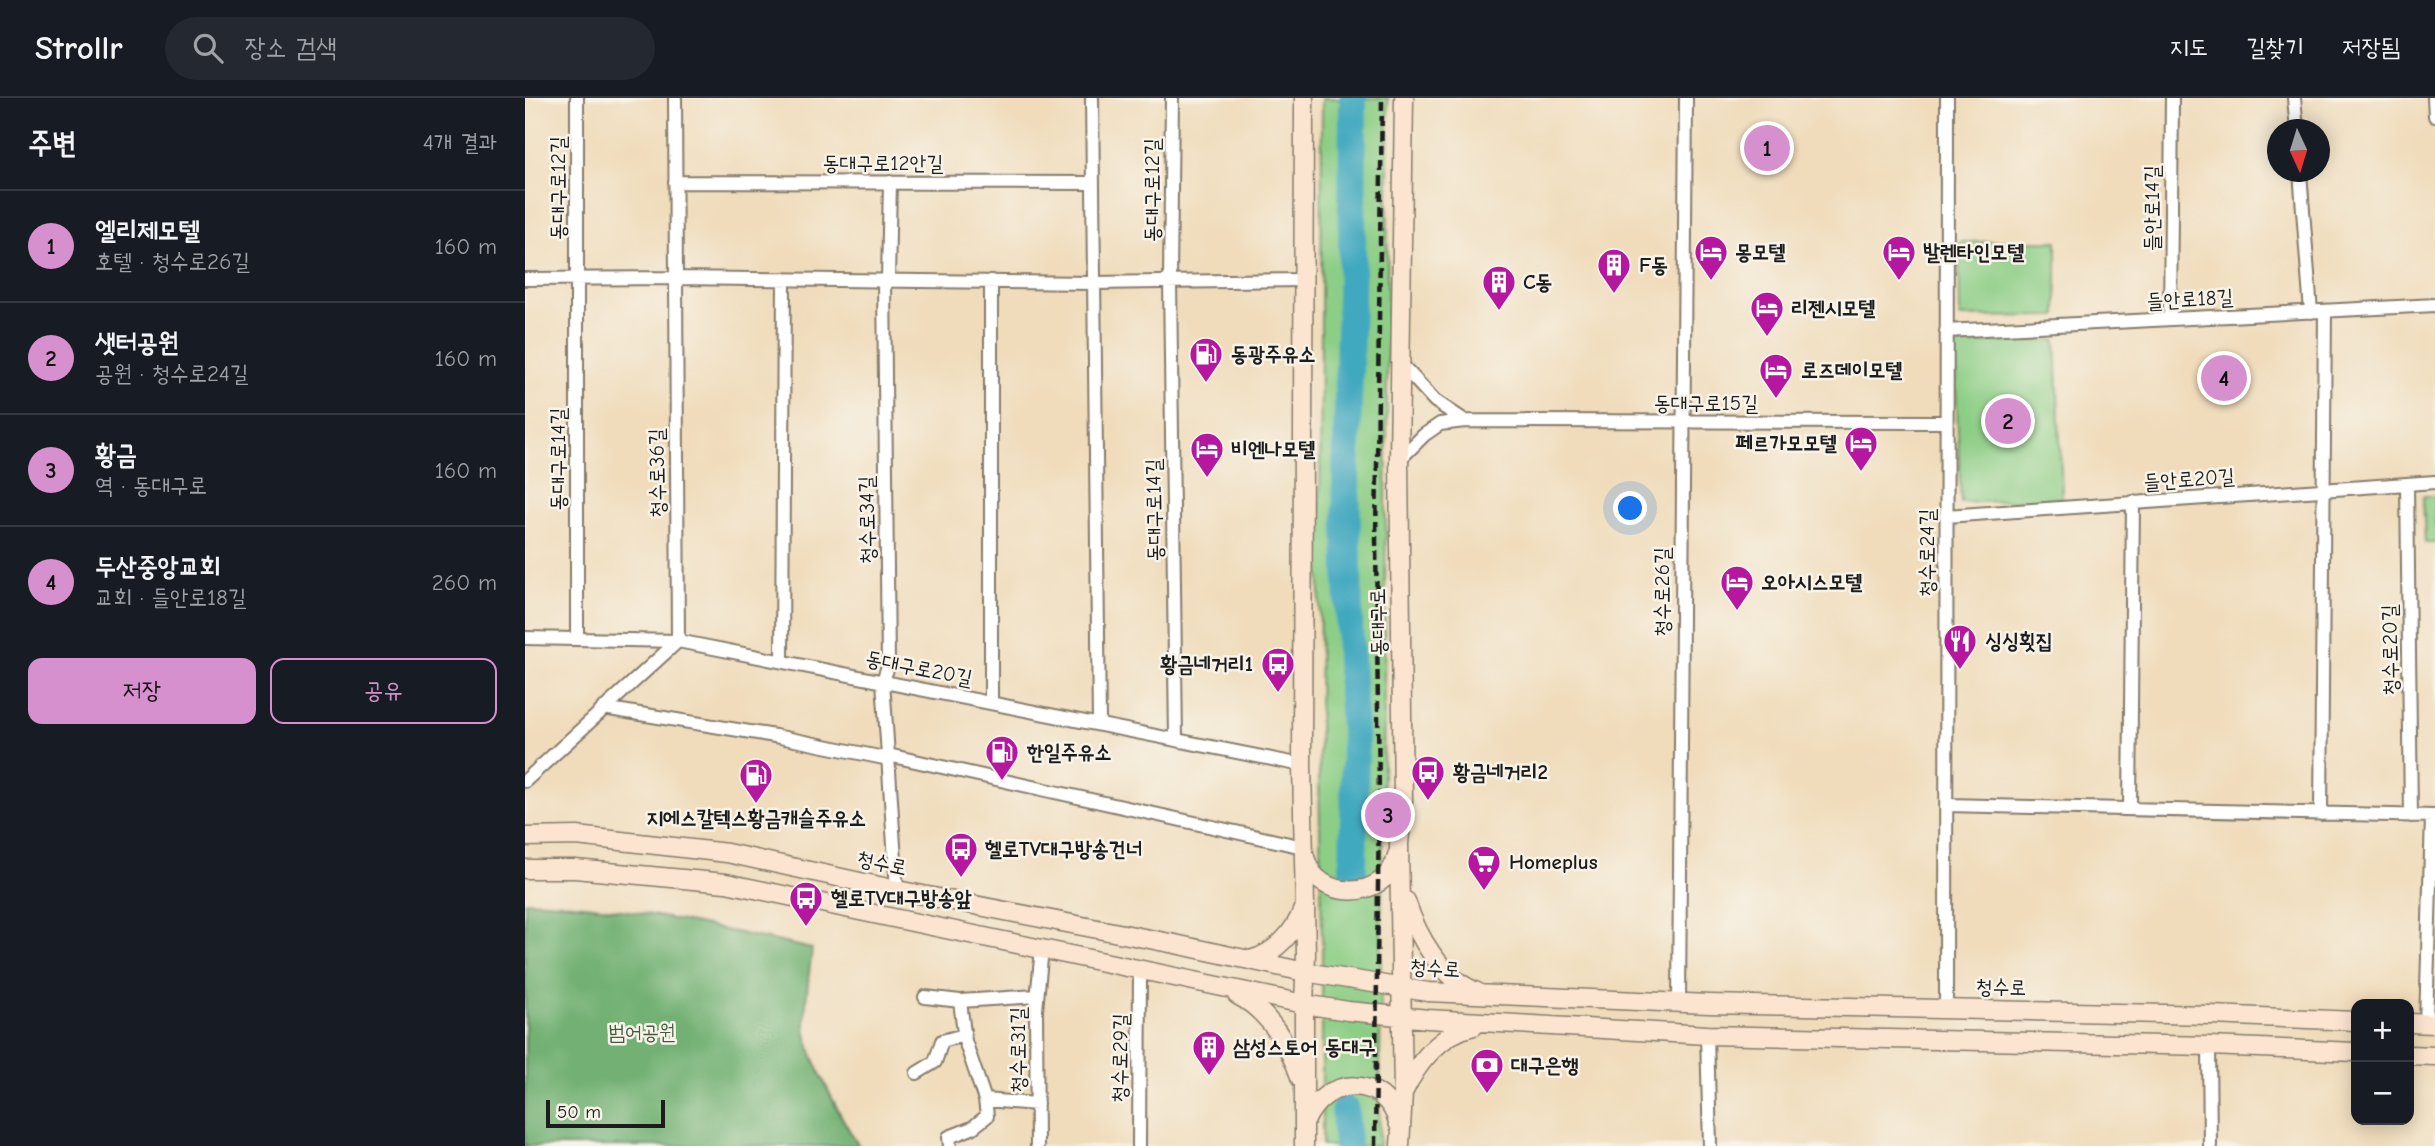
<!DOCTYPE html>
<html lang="ko">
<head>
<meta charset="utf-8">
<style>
	body { margin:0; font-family:"Comic Neue","Poor Story",sans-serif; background:#242831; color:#f1f3f6 }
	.controls { position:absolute; right:21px; bottom:21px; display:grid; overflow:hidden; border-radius:14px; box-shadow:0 4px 18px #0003 }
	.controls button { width:63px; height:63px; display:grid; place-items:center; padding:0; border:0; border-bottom:2px solid #363941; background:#171b24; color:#f1f3f6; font:35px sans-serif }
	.compass { position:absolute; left:1742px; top:21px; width:63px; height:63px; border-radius:50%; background:#171b24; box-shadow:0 4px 18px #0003; rotate:176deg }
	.scale { position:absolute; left:21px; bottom:18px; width:119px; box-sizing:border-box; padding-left:7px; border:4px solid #1c1c1c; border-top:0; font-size:19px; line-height:24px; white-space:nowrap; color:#1c1c1c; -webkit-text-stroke:5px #f7f3e8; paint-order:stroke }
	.you { position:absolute; left:1106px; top:411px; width:24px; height:24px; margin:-18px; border:5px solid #fff; border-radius:50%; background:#1a73e8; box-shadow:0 0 0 10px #1a73e833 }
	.badge { display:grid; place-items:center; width:46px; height:46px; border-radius:50%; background:#d690ce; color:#111; font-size:23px; font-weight:700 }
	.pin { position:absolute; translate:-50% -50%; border:4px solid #fff; box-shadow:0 2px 7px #0006 }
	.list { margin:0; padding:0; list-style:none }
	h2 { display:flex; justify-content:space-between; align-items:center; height:91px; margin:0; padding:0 28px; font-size:30px }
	h2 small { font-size:23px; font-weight:400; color:#9ea1a6 }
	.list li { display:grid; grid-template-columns:46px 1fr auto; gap:21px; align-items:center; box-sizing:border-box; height:112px; padding:0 28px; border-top:2px solid #363941 }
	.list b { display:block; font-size:26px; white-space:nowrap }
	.list p { margin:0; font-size:23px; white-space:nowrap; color:#9ea1a6 }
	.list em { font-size:23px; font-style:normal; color:#9ea1a6 }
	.actions { display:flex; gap:14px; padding:21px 28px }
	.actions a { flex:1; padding:16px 0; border:2px solid #d690ce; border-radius:14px; text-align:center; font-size:24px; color:#d690ce }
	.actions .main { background:#d690ce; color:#111 }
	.icon { flex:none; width:38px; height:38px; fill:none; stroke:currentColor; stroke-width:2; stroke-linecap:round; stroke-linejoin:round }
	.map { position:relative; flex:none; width:1910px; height:1048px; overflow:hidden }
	header { display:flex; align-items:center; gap:42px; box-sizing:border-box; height:98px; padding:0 35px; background:#171b24; border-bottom:2px solid #363941 }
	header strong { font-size:33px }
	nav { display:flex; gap:38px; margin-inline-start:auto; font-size:24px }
	.search { width:490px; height:63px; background:#242831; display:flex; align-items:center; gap:18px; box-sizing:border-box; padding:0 24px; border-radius:38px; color:#9ea1a6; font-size:26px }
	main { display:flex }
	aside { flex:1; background:#171b24 }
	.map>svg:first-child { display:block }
</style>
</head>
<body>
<header>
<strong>Strollr</strong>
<div class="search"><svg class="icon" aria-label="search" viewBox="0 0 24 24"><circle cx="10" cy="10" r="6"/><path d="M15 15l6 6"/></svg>장소 검색</div>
<nav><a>지도</a><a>길찾기</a><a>저장됨</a></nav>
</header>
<main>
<aside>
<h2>주변<small>4개 결과</small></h2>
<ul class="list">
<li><span class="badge">1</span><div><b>엘리제모텔</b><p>호텔 · 청수로26길</p></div><em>160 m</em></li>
<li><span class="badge">2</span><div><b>샛터공원</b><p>공원 · 청수로24길</p></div><em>160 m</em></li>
<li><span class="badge">3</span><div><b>황금</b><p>역 · 동대구로</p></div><em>160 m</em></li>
<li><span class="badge">4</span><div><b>두산중앙교회</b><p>교회 · 들안로18길</p></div><em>260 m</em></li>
</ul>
<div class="actions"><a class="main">저장</a><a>공유</a></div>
</aside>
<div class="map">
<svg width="1910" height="1048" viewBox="0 0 1910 1048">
	<rect width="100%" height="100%" fill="#f7f3e8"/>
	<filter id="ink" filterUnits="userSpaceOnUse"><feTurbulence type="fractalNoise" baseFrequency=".0143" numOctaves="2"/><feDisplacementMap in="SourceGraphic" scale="14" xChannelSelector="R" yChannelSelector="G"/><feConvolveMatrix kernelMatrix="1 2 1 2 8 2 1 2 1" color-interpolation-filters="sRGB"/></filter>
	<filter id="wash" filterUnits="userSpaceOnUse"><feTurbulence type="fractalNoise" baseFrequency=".00686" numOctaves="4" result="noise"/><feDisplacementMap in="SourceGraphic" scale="28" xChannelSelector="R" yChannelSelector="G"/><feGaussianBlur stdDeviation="1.57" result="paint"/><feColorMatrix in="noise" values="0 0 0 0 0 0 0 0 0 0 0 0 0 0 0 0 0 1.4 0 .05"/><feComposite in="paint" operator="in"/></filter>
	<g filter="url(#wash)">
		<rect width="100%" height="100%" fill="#f0dcbb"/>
		<!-- green -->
		<path fill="#8dce86" stroke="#547551" stroke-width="2" d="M797,0H863L862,319L854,1048H797V844L794,672Z
			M1532,143V218L1435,219L1434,144Z
			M1531,242L1537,400L1436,405L1429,246Z
			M1898,398H1910V445H1900Z"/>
		<!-- forest -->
		<path fill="#72b173" stroke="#476648" stroke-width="2" d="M0,803C96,805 193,831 287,851C284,876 280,903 280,928C281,954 318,1024 334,1048H0Z"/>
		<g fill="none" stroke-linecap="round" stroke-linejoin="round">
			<!-- river -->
			<path stroke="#3fa8bf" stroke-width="28" d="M828,0L827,160L821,380L825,562L830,649L828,775
				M820,1012L822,1048"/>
		</g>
	</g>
	<g filter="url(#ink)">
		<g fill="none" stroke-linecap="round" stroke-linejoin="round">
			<defs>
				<path id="minor" d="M52,0V541
					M567,0L574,625
					M647,0L645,183L651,641
					M1769,0L1772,32
					M1909,0L1910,18
					M1775,74L1786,214
					M150,84L567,85
					M0,181L150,180L568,185L780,182
					M359,182L363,568L358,583L372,792
					M363,182L365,84
					M466,183V604
					M1645,221L1647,0
					M1421,233L1910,207
					M876,266L910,303L940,323
					M874,362L899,337L915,326L940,323L1421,324
					M1882,386L1886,718
					M1421,418L1910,384
					M0,540L153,543L777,667
					M257,563L259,181
					M78,610L250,638L364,661
					M363,657L778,749
					M0,683L153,543L150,0
					M1421,707L1910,718
					M1605,711L1608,404
					M1796,716L1800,213
					M400,899L435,903L512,898
					M1154,904L1161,0
					M1421,911L1422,0
					M1901,926L1907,718
					M1182,937L1185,1048
					M1684,948L1685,1048
					M392,975L410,964L417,943L439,937
					M460,1002L512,1006
					M425,1048L424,1039L447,1030L462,1018L460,1002L440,943L435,903
					M512,1048L511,912L517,850
					M614,1048L615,873"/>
				<path id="secondary" d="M0,739L52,738L202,755L372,792L650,846L780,874L903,894L1184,906L1686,917L1831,923
					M780,759C791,805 863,803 872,757
					M0,771H50L201,785L779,906L823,913L903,921L1182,937L1684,948L1831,954
					M881,803C892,838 916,880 952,894
					M725,862C750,856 770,834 778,811
					M712,897C743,912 765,949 776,981
					M1884,925L1910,926
					M1884,957L1910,958
					M878,995C892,965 916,935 949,928
					M780,1024C799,977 861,975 874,1027
					M779,1048V906L781,856L777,667L779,0
					M875,1048L878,995L874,746L878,703L874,362L879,0"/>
			</defs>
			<!-- minor casing -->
			<use href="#minor" stroke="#867c6c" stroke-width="16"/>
			<!-- secondary casing -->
			<use href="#secondary" stroke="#867c6c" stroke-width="21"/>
			<!-- minor -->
			<use href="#minor" stroke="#fff" stroke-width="12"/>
			<!-- secondary -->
			<use href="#secondary" stroke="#fce5d0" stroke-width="18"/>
			<!-- rail -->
			<path stroke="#1c1c1c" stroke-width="4.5" stroke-dasharray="10 5" stroke-linecap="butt" d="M850,1048L854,701L851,442L857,0"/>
		</g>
	</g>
	<!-- icons -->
	<defs>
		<symbol id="hotel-pin" viewBox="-11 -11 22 30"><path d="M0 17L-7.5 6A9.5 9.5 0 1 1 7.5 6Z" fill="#b5179e" stroke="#f7f3e8"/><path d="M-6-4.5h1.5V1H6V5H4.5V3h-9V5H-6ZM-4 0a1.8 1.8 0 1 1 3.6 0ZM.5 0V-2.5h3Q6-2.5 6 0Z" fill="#fff"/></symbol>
		<symbol id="building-pin" viewBox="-11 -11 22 30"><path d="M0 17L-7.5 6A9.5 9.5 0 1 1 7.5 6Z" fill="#b5179e" stroke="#f7f3e8"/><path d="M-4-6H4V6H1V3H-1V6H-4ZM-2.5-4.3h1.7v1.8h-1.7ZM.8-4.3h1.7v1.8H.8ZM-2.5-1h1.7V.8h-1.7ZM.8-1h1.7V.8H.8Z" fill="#fff"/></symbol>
		<symbol id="fuel-pin" viewBox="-11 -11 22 30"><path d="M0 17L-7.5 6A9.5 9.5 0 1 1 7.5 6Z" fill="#b5179e" stroke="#f7f3e8"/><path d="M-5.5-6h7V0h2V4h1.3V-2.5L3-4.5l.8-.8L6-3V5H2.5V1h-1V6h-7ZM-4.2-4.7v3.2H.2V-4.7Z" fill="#fff"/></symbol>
		<symbol id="restaurant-pin" viewBox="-11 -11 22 30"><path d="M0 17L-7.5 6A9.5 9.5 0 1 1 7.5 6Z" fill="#b5179e" stroke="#f7f3e8"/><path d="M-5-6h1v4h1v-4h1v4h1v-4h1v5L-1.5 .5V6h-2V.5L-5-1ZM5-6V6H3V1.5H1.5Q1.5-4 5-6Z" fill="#fff"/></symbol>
		<symbol id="bus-pin" viewBox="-11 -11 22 30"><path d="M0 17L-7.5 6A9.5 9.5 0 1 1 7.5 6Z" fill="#b5179e" stroke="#f7f3e8"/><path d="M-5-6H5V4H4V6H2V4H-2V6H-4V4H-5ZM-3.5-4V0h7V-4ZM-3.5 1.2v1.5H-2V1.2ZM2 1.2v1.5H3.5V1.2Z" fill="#fff"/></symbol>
		<symbol id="supermarket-pin" viewBox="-11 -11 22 30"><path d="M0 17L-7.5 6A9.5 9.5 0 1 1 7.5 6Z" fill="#b5179e" stroke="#f7f3e8"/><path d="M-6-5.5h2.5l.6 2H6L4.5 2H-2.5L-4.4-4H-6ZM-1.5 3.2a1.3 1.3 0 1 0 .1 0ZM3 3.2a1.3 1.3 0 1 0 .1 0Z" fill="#fff"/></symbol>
		<symbol id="bank-pin" viewBox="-11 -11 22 30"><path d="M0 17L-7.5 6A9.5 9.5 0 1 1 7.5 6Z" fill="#b5179e" stroke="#f7f3e8"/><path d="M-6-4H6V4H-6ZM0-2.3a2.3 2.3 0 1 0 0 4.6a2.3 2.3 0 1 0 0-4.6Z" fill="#fff"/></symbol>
	</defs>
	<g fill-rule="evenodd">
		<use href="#hotel-pin" x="1167" y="135" width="38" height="52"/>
		<use href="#hotel-pin" x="1355" y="135" width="38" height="52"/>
		<use href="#building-pin" x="1070" y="148" width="38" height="52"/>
		<use href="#building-pin" x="955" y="165" width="38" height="52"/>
		<use href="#hotel-pin" x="1223" y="191" width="38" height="52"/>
		<use href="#fuel-pin" x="662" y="237" width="38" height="52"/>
		<use href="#hotel-pin" x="1232" y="253" width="38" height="52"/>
		<use href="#hotel-pin" x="1317" y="326" width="38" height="52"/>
		<use href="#hotel-pin" x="663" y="332" width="38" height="52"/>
		<use href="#hotel-pin" x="1193" y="465" width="38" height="52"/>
		<use href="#restaurant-pin" x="1416" y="524" width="38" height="52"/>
		<use href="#bus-pin" x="734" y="547" width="38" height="52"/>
		<use href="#fuel-pin" x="458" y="635" width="38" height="52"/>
		<use href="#bus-pin" x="884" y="655" width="38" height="52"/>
		<use href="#fuel-pin" x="212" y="658" width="38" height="52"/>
		<use href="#bus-pin" x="417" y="732" width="38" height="52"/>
		<use href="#supermarket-pin" x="940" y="745" width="38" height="52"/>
		<use href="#bus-pin" x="262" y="781" width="38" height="52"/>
		<use href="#building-pin" x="665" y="930" width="38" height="52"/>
		<use href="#bank-pin" x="943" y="948" width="38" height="52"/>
	</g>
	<g text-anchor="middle" stroke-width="5" stroke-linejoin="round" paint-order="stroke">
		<!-- street labels -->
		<g font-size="21" fill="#1c1c1c" stroke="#f7f3e8">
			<text x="358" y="72">동대구로12안길</text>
			<text transform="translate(33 90) rotate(-90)" y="7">동대구로12길</text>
			<text transform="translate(627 92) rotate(-90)" y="7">동대구로12길</text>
			<text transform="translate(1627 110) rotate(-90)" y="7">들안로14길</text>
			<text transform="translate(1665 201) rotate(-3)" y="7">들안로18길</text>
			<text x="1181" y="312">동대구로15길</text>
			<text transform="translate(33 361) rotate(-90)" y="7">동대구로14길</text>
			<text transform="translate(132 375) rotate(-91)" y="7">청수로36길</text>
			<text transform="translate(1664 381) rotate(-4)" y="7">들안로20길</text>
			<text transform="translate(629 412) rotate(-91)" y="7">동대구로14길</text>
			<text transform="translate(342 422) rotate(-91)" y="7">청수로34길</text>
			<text transform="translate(1402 455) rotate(-90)" y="7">청수로24길</text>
			<text transform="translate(1137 494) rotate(-90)" y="7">청수로26길</text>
			<text transform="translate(853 524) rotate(-91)" y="7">동대구로</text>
			<text transform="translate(1865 552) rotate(-91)" y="7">청수로20길</text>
			<text transform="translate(394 570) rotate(11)" y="7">동대구로20길</text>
			<text transform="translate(357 765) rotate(12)" y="7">청수로</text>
			<text transform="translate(910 870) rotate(4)" y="7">청수로</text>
			<text transform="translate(1476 889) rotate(1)" y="7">청수로</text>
			<text transform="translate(493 952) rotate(-90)" y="7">청수로31길</text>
			<text transform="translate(595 960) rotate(-89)" y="7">청수로29길</text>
		</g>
		<!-- poi labels -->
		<g font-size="21" font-weight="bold" fill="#1c1c1c" stroke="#f7f3e8" text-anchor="start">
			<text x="1210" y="161">몽모텔</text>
			<text x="1398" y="161">발렌타인모텔</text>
			<text x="1114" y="174">F동</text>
			<text x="998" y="191">C동</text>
			<text x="1266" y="217">리젠시모텔</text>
			<text x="706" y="263">동광주유소</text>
			<text x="1276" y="279">로즈데이모텔</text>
			<text x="1312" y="352" text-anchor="end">페르가모모텔</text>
			<text x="706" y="358">비엔나모텔</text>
			<text x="1236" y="491">오아시스모텔</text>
			<text x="1460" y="550">싱싱횟집</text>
			<text x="728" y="573" text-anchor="end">황금네거리1</text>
			<text x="502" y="661">한일주유소</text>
			<text x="928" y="681">황금네거리2</text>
			<text x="231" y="727" text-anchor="middle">지에스칼텍스황금캐슬주유소</text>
			<text x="460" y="758">헬로TV대구방송건너</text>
			<text x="984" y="771">Homeplus</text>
			<text x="306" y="807">헬로TV대구방송앞</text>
			<text x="708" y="956">삼성스토어 동대구</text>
			<text x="986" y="974">대구은행</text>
		</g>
		<!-- park labels -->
		<g font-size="21" fill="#445a41" stroke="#f7f3e8">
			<text x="117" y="941">범어공원</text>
		</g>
	</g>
</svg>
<div class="controls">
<button>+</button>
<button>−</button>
</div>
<svg class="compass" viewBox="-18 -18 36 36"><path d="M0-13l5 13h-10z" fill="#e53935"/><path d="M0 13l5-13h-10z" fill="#9ea1a6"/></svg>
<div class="scale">50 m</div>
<div class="you"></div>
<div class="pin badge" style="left:1242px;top:50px">1</div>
<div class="pin badge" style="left:1483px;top:323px">2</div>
<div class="pin badge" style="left:863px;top:717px">3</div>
<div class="pin badge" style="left:1699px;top:280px">4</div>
</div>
</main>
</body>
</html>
